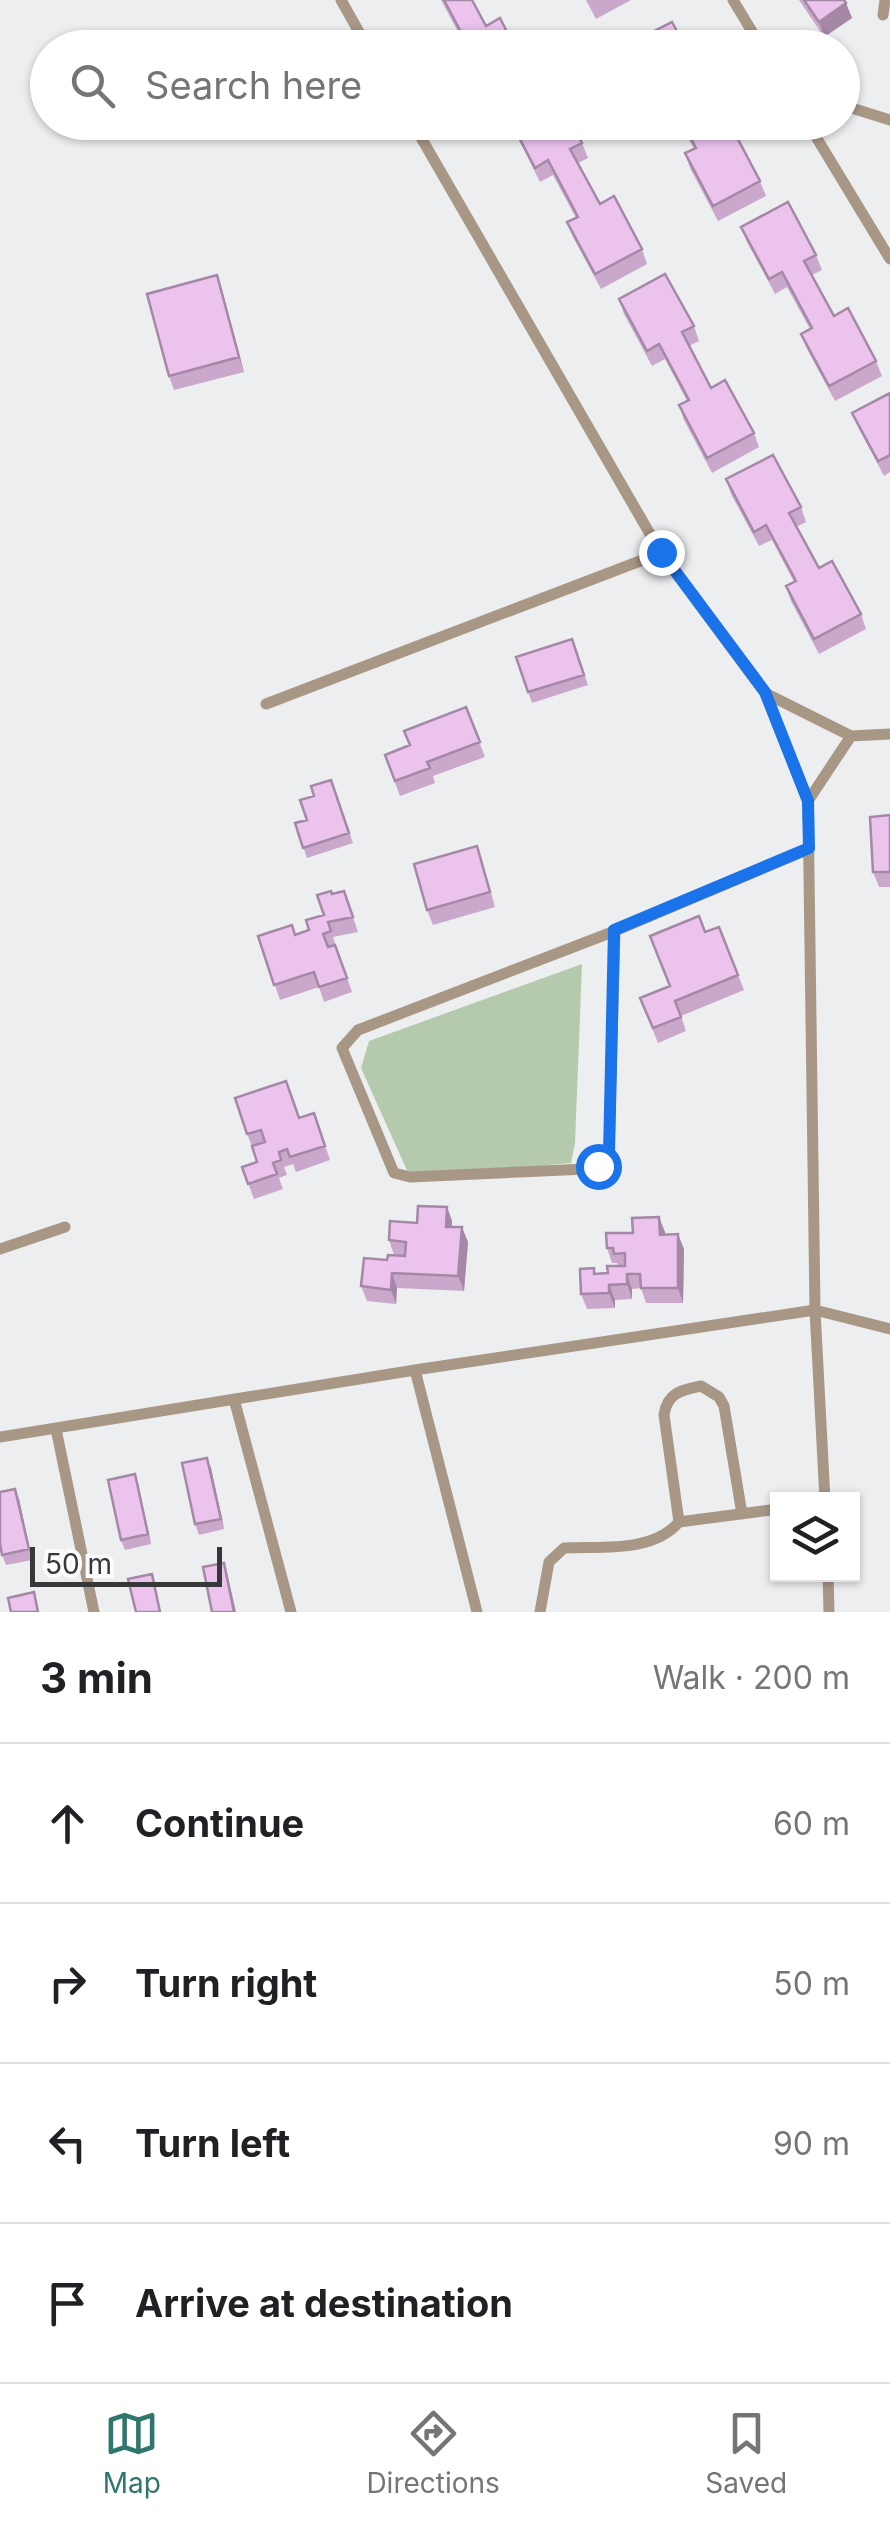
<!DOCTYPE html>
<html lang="en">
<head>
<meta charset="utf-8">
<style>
	body { margin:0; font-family:Inter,sans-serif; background:#f2f2f2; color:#202124 }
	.controls { position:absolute; right:30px; bottom:30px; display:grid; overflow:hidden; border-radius:0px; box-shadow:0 2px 8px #0004 }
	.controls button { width:90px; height:90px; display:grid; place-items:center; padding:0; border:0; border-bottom:2px solid #e0e0e0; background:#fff; color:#202124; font:50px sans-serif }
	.scale { position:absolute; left:30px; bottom:25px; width:192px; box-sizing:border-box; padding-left:10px; border:5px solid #373839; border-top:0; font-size:28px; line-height:35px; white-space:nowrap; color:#373839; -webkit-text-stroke:8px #f9fbfd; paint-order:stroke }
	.stop { position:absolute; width:30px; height:30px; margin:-22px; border:8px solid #1a73e8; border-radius:50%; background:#fff }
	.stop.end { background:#1a73e8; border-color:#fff; box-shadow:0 2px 10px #0008 }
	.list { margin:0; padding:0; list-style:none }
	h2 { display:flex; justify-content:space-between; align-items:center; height:130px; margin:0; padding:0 40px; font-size:42px }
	h2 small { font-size:32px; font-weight:400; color:#757577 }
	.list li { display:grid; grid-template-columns:65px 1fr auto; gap:30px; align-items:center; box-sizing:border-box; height:160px; padding:0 40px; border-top:2px solid #e0e0e0 }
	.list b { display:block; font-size:38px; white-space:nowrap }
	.list em { font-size:32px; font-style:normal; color:#757577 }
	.icon { flex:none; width:55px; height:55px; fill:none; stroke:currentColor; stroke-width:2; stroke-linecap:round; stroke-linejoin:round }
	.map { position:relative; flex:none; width:890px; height:1612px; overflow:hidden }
	.search { position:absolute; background:#fff; box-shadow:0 2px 8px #0004; left:30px; right:30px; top:30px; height:110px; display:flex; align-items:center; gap:25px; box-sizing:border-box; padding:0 35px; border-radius:55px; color:#757577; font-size:38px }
	.sheet { height:770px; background:#fff }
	nav { display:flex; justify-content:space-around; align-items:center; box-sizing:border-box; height:140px; border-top:2px solid #e0e0e0; background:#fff; font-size:28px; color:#757577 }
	nav a { display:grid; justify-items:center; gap:5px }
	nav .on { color:#2f766d }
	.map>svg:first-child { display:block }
</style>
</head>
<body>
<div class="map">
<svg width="890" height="1612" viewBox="0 0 890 1612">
	<rect width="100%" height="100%" fill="#eceef0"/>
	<!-- green -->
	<path fill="#b5caac" d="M582,964L575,1143L571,1163L410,1177L361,1068L369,1041Z"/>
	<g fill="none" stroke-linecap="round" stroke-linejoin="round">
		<!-- service -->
		<path stroke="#a99786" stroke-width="11" d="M341,0L368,48
			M733,0L762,48
			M883,15L885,0
			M842,105L890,120
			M412,122L661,553L765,693L851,736L808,801L815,1310L825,1500
			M807,122L890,259
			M765,693L808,801
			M266,704L661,553
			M851,736L890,734
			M615,931L609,1154L598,1166L586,1169L410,1177L394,1173L342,1048L358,1030L615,931L809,849
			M0,1249L65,1227
			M415,1370L477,1612
			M234,1399L291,1612
			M56,1429L94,1612
			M0,1437L415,1370L815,1310L890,1329
			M679,1522L664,1415C667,1393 681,1390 701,1386L719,1397L724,1406L742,1514
			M828,1574L829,1612
			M540,1612L549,1562L564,1548C601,1546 653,1553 679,1522L778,1509"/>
	</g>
	<!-- wall -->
	<path fill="#caa8cc" d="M441,0H472L486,26L462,39Z
		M586,0H631L596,19Z
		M799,0H844L852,18L824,37Z
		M510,122H571L582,143L588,158L578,163L600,204L642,249L647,264L601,289L573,237L567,222L576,218L553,175L540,182Z
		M679,122H711L718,135L760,181L766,196L718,221L690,168L685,153L694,149Z
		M741,227L816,255L822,270L812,275L834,316L876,361L882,376L835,401L807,349L801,334L810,329L787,287L775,294L747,242Z
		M217,275L244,372L174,390L169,376Z
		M619,299L694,326L699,341L689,346L711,388L754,433L759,447L712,473L684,420L679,405L687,401L665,359L652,366L624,314Z
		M890,393V472L884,476L858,427L852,413Z
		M726,479L801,507L806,522L796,527L819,568L861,614L866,629L819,654L791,601L786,586L794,582L772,540L759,546L731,494Z
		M572,639L588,685L532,703L516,657Z
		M466,707L485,757L433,776L435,783L400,796L385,755L409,745Z
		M331,780L353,843L307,858L295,823L307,820L314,796Z
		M890,815V887H879L873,872Z
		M482,861L495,907L433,925L427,910Z
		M344,891L358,932L333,937L352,992L324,1002L319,987L280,1000L258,936L295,935L309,930L324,915L332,894Z
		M719,927L744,990L681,1016L686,1031L658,1043L640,998L670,986L705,932Z
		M235,1098L300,1118L314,1113L330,1160L296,1172L293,1164L284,1167L287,1175L279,1178L283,1189L254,1199L242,1167L257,1162Z
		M447,1207L452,1221V1227L468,1242L464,1291L397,1288L396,1304L367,1301L361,1286L394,1255L389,1240Z
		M665,1232V1235L684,1249L683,1303H646L641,1288L632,1289V1299L615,1300V1308L587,1309L581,1294L594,1268L596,1274L608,1273L618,1266L617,1263H612L607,1248Z
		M211,1468L224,1529L199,1535L195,1524Z
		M138,1484L151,1544L125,1550L121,1540Z
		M19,1499L32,1560L6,1565L2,1555Z"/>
	<!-- shaded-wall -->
	<path fill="#a488a6" d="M846,3L852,18L824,37L819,22Z
		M217,275L222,290L244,372L239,357Z
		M447,1207L452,1221L451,1241L446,1227Z
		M659,1217L665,1232L666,1250L660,1235Z
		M462,1227L468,1242L464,1291L458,1276Z
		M678,1234L684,1249L683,1303L678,1288Z
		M392,1273L397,1288L396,1304L391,1290Z
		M627,1274L632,1289V1299L627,1284Z
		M609,1285L615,1300V1308L609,1293Z
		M207,1458L211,1468L224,1529L221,1519Z
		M135,1474L138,1484L151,1544L148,1534Z
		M15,1489L19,1499L32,1560L29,1549Z
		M224,1563L227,1573L236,1612H234Z"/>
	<!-- building -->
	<path fill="#ebc3ed" stroke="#a488a6" stroke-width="2.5" d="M444,0H472L486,26L500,18L515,48H456L453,44L464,38Z
		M804,0H844L846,3L819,22Z
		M672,22L686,48L625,46Z
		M511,122H571L582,143L570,149L600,204L614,196L642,249L595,274L567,222L578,217L548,160L535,168Z
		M682,122H711L718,135L732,128L760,181L713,206L685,153L696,148Z
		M788,202L816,255L804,261L834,316L848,308L876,361L829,386L801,334L812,328L782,272L769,279L741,227Z
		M665,274L694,326L682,332L711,388L725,380L754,433L707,458L679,405L689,400L659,344L647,351L619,299Z
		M217,275L239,357L169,376L147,294Z
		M890,393V455L878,461L852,413Z
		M773,455L801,507L789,513L819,568L832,561L861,614L814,639L786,586L796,581L766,525L754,532L726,479Z
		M572,639L584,675L528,692L516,657Z
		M466,707L480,742L427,762L430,768L395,781L385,755L410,745L404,731Z
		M331,780L349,833L303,848L295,823L307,820L300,800L314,796L311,786Z
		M890,815V872H873L870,817Z
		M477,846L490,892L427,910L414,864Z
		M331,891L332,894L344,891L353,917L328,922L331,931L323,934L328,947L335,945L347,978L319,987L314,972L274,985L258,936L292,925L295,935L309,930L306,920L324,915L317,895Z
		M699,916L705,932L719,927L738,975L675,1001L681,1017L653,1028L640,998L670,986L650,936Z
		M286,1081L299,1118L314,1113L325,1146L290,1157L287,1149L279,1152L281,1160L273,1163L277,1174L248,1184L242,1167L257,1162L252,1146L265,1142L261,1130L247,1134L235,1098Z
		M418,1206L447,1207L446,1227H462L458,1276L392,1273L391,1290L361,1286L364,1258L387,1260L388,1255L405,1256L406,1242L389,1240L390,1221L417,1223Z
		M659,1217L660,1235L678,1234V1288H641L640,1274H627V1284L609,1285V1293L581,1294L580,1269L594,1268V1274L608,1273L607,1266H625V1253L614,1254L613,1248H607L606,1233H633L632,1218Z
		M207,1458L221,1519L195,1524L182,1463Z
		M135,1474L148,1534L121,1540L108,1480Z
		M15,1489L29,1549L2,1555L0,1543V1492Z
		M224,1563L234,1612H212L203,1567Z
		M152,1574L160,1612H136L128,1579Z
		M34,1592L38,1612H11L8,1598Z"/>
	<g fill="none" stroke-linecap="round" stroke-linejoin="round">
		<!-- route -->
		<path stroke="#1a73e8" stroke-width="12" d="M598,1166L609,1154L614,930L809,848L808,801L765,692L661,552"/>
	</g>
</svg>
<div class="controls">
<button><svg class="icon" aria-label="layers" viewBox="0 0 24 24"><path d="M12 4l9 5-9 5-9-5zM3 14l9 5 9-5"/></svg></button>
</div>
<div class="scale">50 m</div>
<div class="stop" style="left:598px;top:1166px"></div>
<div class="stop end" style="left:661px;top:552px"></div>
<div class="search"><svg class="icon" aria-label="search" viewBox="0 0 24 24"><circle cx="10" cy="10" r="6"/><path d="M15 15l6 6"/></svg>Search here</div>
</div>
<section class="sheet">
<h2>3 min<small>Walk · 200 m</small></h2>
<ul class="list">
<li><svg class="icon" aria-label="ahead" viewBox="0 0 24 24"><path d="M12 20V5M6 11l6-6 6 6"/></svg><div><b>Continue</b></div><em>60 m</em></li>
<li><svg class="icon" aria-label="right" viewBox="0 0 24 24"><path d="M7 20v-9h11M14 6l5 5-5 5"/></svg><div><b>Turn right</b></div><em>50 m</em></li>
<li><svg class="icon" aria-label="left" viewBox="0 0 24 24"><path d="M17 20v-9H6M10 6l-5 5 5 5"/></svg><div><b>Turn left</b></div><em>90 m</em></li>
<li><svg class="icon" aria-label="arrive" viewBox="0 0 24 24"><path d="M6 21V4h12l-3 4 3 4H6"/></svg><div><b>Arrive at destination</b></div></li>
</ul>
</section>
<nav>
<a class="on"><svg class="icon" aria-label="map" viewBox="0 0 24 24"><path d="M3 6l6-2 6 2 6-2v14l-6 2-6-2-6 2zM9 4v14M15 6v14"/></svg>Map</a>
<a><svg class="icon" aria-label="directions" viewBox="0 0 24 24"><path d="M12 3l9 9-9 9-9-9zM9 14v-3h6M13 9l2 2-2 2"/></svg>Directions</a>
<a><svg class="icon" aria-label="saved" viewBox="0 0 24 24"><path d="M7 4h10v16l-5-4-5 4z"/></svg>Saved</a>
</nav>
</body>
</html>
